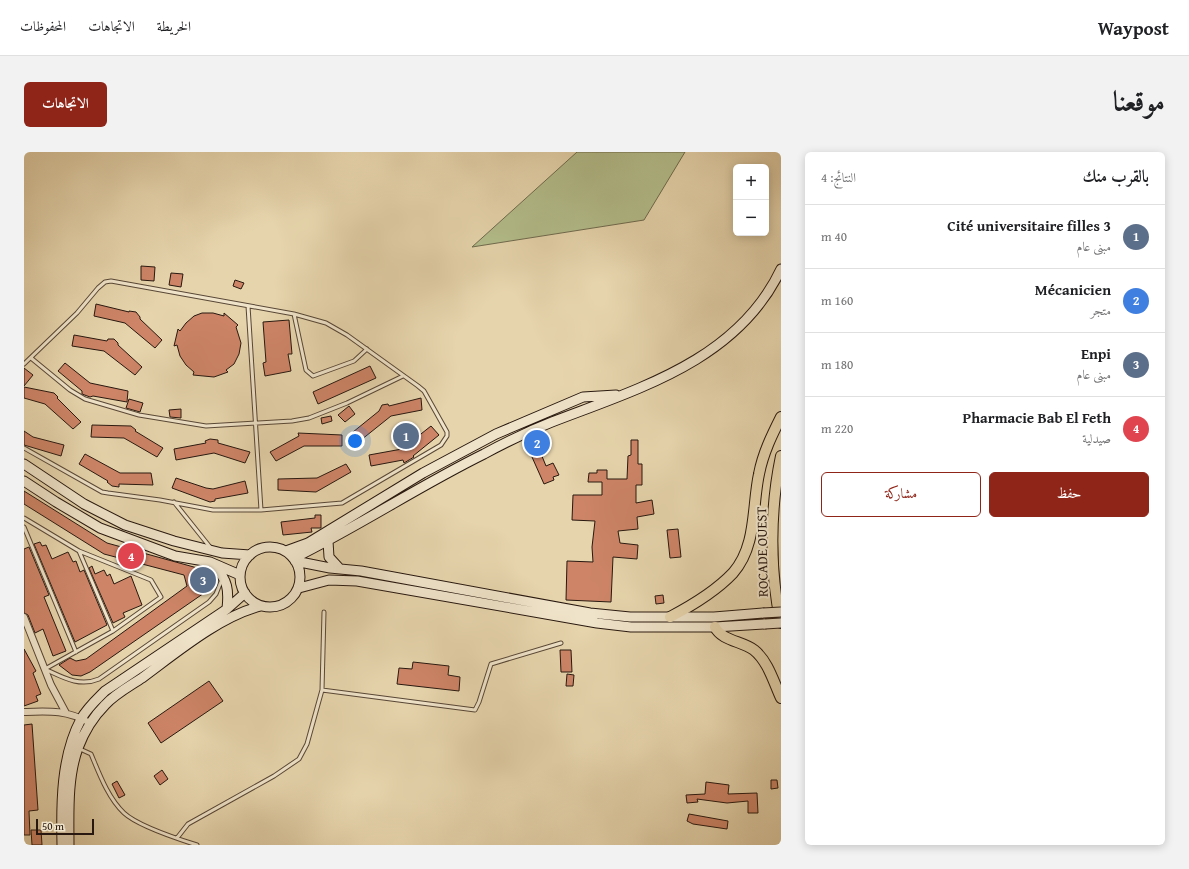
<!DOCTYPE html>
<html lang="ar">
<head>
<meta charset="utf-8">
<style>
	body { margin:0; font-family:"Gentium Book Plus",Amiri,serif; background:#f2f2f2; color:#202124; direction:rtl }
	.controls { position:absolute; right:12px; top:12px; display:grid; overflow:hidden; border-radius:6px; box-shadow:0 2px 10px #0003 }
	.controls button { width:36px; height:36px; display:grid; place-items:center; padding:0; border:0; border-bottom:1px solid #e0e0e0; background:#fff; color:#202124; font:20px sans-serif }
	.scale { position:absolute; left:12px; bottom:10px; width:58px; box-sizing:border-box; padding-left:4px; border:2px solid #28180f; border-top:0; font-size:11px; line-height:14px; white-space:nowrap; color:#28180f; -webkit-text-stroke:3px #efe3c9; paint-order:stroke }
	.you { position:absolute; left:331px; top:289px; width:14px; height:14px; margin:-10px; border:3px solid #fff; border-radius:50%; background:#1a73e8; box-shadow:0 0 0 6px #1a73e833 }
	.badge { display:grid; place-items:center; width:26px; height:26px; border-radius:50%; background:#8f2418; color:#fff; font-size:13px; font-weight:700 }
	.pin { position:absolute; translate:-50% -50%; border:2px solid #fff; box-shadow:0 1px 4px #0006 }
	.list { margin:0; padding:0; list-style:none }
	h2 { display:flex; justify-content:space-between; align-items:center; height:52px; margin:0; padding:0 16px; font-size:17px }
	h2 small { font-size:13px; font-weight:400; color:#757577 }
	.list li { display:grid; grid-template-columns:26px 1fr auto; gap:12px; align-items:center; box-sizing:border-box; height:64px; padding:0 16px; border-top:1px solid #e0e0e0 }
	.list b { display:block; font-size:15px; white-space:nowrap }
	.list p { margin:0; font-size:13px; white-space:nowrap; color:#757577 }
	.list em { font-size:13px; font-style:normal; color:#757577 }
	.actions { display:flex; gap:8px; padding:12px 16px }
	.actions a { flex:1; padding:9px 0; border:1px solid #8f2418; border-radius:6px; text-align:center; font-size:14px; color:#8f2418 }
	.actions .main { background:#8f2418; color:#fff }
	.map { position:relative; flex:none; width:757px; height:693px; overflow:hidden; direction:ltr; border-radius:6px }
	header { display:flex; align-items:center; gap:24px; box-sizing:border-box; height:56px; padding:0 20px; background:#fff; border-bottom:1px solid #e0e0e0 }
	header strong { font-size:19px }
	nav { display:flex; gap:22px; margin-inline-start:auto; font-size:14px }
	.intro { display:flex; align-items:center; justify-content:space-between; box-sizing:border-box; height:96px; padding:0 24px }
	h1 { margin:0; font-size:28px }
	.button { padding:10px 18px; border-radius:6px; background:#8f2418; color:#fff; font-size:14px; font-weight:700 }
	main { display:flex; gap:24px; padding:0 24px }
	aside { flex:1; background:#fff; border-radius:6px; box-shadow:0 2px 10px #0003 }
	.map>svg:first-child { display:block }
</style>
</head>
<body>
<header>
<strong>Waypost</strong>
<nav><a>الخريطة</a><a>الاتجاهات</a><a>المحفوظات</a></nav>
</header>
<div class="intro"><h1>موقعنا</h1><a class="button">الاتجاهات</a></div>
<main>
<aside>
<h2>بالقرب منك<small>النتائج: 4</small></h2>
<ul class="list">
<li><span class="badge" style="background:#5c6f8a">1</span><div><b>Cité universitaire filles 3</b><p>مبنى عام</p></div><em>40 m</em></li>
<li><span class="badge" style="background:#3f7fe0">2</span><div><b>Mécanicien</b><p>متجر</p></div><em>160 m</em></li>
<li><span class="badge" style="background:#5c6f8a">3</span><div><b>Enpi</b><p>مبنى عام</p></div><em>180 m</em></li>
<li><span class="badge" style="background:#e0444e">4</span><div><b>Pharmacie Bab El Feth</b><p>صيدلية</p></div><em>220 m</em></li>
</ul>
<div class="actions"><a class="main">حفظ</a><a>مشاركة</a></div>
</aside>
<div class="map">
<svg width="757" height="693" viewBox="0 0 757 693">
	<rect width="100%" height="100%" fill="#e6d4ac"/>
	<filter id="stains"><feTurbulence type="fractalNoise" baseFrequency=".005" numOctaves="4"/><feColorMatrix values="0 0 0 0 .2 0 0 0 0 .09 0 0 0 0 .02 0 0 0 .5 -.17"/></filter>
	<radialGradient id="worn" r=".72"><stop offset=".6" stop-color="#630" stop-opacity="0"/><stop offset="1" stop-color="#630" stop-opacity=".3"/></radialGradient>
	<!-- green -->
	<path fill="#b3bd8b" stroke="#6e6a4d" d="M553,0H661L620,68L448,95Z"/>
	<!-- building -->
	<path fill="#cd8467" stroke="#28180f" d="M117,114L131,115L130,129L117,128Z
		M147,121L159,122L157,135L145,133Z
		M211,128L220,131L217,137L209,134Z
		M72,152L105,160V159L112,160L116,165V167L138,188L131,196L101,171L70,164Z
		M178,161H189L200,164V161L214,173L212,175L217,191L215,202L210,212L202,218L204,220L190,225L169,223L170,220L162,213L156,204L153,193L150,194L154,177L156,179L162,171L170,164Z
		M265,168L268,202H264L267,219L241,224L239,211L242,210L239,170Z
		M50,183L83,189L84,187H90L94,191V193L118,215L111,223L80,199L48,194Z
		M41,211L66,231L104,239L103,250L69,244L66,245L58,242V239L34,219Z
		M346,214L352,226L294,252L289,240Z
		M0,216L9,223L0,234Z
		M0,235L30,241L34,245L33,246L57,270L49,277L21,252L0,246Z
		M397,246L398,258L367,264L337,288L329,280L355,259L358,253L364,252L365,254Z
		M105,247L119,251L116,260L102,256Z
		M325,254L331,262L321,270L314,263Z
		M157,257V266L146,265L145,258Z
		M307,264L308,269L298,272L297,266Z
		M68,273L107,274L112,278L111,279L139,296L133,305L100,286L67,285Z
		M407,274L415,283L389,304L390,305L380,311L379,308L347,314L345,303L378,297Z
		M0,279L9,285L40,293L37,304L0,293Z
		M274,281L318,283V294H280L252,309L246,300L275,284Z
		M186,287L194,288V291L226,300L221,311L190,301L152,308L150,297L182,291L181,289Z
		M607,288H614V312H618V333H612V351L628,348L630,362L613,365L614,377L594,379L596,391L614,393L613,407L589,405L587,450L542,448L543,409L569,410L568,395L571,369L548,368L549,343H578V330H564L565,321H573V318H583V327H603L604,304L607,303Z
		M513,292L522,314L529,311L535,323L529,325L530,328L520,332L504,296Z
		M61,302L96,321H127L129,333L95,332V335L88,334L83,330L84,329L55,312Z
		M322,312L327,320L292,340L254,338V327L293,326Z
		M152,326L182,336L189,337L221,329L224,341L191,347V349L186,350L148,336Z
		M0,339L83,391L177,417L183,439L66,520L57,524L48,523L35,513L46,506L52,509L62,507L163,434L160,423L80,402L0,352Z
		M291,363H297V376H287L288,380L259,383L257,370L291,366Z
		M654,377L657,405L646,406L643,378Z
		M16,390L18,394L22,393L28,407L44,400L49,410L52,409L56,420L60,418L83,473L51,490L10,392Z
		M5,395L25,443L20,445L42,499L29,504L19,477L11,481L4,463L0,461V397Z
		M68,414L71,422L80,418L83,424L86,422L90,432L107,424L118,453L99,461L101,465L89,471L65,416Z
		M639,443L640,451L632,452L631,444Z
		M0,497L12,519L9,521L17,542L12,544L14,549L0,554Z
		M536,498H547L548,520H537Z
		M389,510L425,514L424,523L436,525L435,539L373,532L375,516L388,517Z
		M543,522L550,523L549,534H542Z
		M185,529L199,549L137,591L124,571Z
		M8,572L14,658L5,659L6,683H0V573Z
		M138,618L144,627L136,633L130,624Z
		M747,628H753L754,636L747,637Z
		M93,629L101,643L95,646L88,632Z
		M682,630L705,633L704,642L733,641L734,661H724V649L703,651L673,647L674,650L663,651L662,643L681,642Z
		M665,662L704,669L703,677L669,672L663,669Z
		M7,678H17L18,693H8Z"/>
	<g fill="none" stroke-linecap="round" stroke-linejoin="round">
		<defs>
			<path id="service" d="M224,154L237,358
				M270,162L282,218L289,224L330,209L343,197
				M7,206L46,238L61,247L115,263L182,274L268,269L285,266L323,251L379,224
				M0,212L53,161L74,136L81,130L87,129L270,162L302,171L323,183L394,234L400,239L423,280V284L417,293L318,351L237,358H189L136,348L84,341L78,340L0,296
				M150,350L186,395
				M0,366L55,399L127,428L137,445L89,479L21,517
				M0,375L52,500
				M55,399L89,479
				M23,518C40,526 56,535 75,527L185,450L192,442L198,427
				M298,538L451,558L455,550L467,512L537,491
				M56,597L67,602C75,621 84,646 100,661C113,673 154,687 173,693
				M153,686L164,672L250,624L275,607L283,592L298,538L300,460"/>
			<path id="minor" d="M0,465L27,533L42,561
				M0,560C26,559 43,558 66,571"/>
			<path id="secondary" d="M0,312L60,352L101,373L150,389L198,401L226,403
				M0,329L32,350L76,376L151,404L186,410L216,423
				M304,389L305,405L316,417
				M216 425a30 30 0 1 1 60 0a30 30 0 1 1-60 0Z
				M262,399L284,391L399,321L472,282L559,245L592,243
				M270,406C335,374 395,334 460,302C482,290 505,279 528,270C616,236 714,208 757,117
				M271,409L306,416L337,419L566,461L606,465H690L739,461
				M190,414C204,428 205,438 203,457
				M275,436L305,428L333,429L573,471L607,475H691L741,472
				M38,693C37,652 37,604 57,567C63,556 73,547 81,539L203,457L221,441
				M45,693C45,662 43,626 54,596C60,580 69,565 81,553C91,542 106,534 118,526C152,501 196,464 237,454"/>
			<path id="trunk" d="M757,304C746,357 745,418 757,471
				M646,465C669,453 691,440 709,421C733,394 728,354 735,322C739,301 748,283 757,265
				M691,475C698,489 718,489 730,498C744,509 750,531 757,546"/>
		</defs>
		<!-- service casing -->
		<use href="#service" stroke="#584736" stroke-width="5"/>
		<!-- minor casing -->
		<use href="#minor" stroke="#584736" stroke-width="8"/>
		<!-- secondary casing -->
		<use href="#secondary" stroke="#28180f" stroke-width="11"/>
		<!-- trunk casing -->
		<use href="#trunk" stroke="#28180f" stroke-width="12"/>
		<!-- service -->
		<use href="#service" stroke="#efe3c9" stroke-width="3"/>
		<!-- minor -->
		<use href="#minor" stroke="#efe3c9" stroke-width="6"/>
		<!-- secondary -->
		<use href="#secondary" stroke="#efe3c9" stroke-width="9"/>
		<!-- trunk -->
		<use href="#trunk" stroke="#e6d4ac" stroke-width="10"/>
		<defs>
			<path id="secondary-bridge" d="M739,461L757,460
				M741,472L757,471"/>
		</defs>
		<!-- secondary-bridge casing -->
		<use href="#secondary-bridge" stroke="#28180f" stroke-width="11" stroke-linecap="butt"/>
		<!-- secondary-bridge -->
		<use href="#secondary-bridge" stroke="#efe3c9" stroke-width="9"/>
	</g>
	<g text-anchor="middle" stroke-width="4" stroke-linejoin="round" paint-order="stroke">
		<!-- street labels -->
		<g font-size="14" fill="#28180f" stroke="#efe3c9">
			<text transform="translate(738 400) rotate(-91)" y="5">ROCADE OUEST</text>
		</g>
	</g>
	<rect width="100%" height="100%" filter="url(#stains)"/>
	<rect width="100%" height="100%" fill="url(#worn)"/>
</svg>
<div class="controls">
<button>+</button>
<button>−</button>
</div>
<div class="scale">50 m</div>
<div class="you"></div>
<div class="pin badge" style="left:382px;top:284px;background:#5c6f8a">1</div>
<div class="pin badge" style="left:513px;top:291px;background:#3f7fe0">2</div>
<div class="pin badge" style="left:179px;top:428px;background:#5c6f8a">3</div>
<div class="pin badge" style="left:107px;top:404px;background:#e0444e">4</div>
</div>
</main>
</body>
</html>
